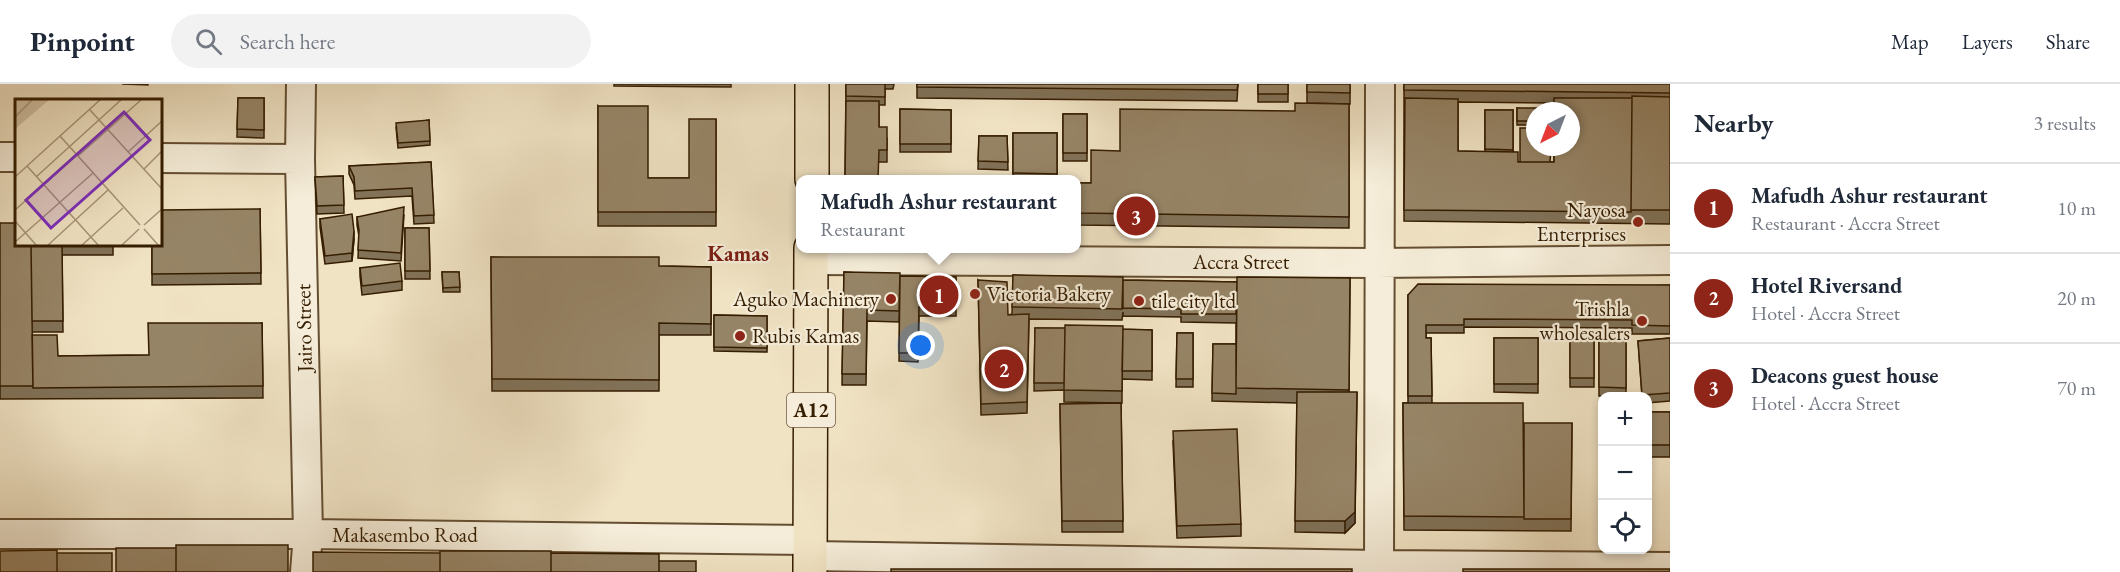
<!DOCTYPE html>
<html lang="en">
<head>
<meta charset="utf-8">
<style>
	body { margin:0; font-family:"EB Garamond",serif; background:#f2f2f3; color:#1f2937 }
	.controls { position:absolute; right:18px; bottom:18px; display:grid; overflow:hidden; border-radius:12px; box-shadow:0 3px 9px #0003 }
	.controls button { width:54px; height:54px; display:grid; place-items:center; padding:0; border:0; border-bottom:2px solid #e0e1e3; background:#fff; color:#1f2937; font:30px sans-serif }
	.compass { position:absolute; left:1526px; top:18px; width:54px; height:54px; border-radius:50%; background:#fff; box-shadow:0 3px 9px #0003; rotate:222deg }
	.you { position:absolute; left:921px; top:262px; width:21px; height:21px; margin:-15px; border:4px solid #fff; border-radius:50%; background:#1a73e8; box-shadow:0 0 0 9px #1a73e833 }
	.badge { display:grid; place-items:center; width:39px; height:39px; border-radius:50%; background:#8f2418; color:#fff; font-size:20px; font-weight:700 }
	.pin { position:absolute; translate:-50% -50%; border:3px solid #fff; box-shadow:0 2px 6px #0006 }
	.popup { position:absolute; left:796px; top:91px; width:285px; height:78px; box-sizing:border-box; display:grid; place-content:center; border-radius:12px; background:#fff; filter:drop-shadow(0 2px 4px #0005); font-size:20px; white-space:nowrap; color:#747a83 }
	.popup b { font-size:22px; color:#1f2937 }
	.popup::after { content:''; position:absolute; left:50%; top:100%; margin-left:-12px; border:12px solid transparent; border-top-color:#fff }
	.list { margin:0; padding:0; list-style:none }
	h2 { display:flex; justify-content:space-between; align-items:center; height:78px; margin:0; padding:0 24px; font-size:26px }
	h2 small { font-size:20px; font-weight:400; color:#747a83 }
	.list li { display:grid; grid-template-columns:39px 1fr auto; gap:18px; align-items:center; box-sizing:border-box; height:90px; padding:0 24px; border-top:2px solid #e0e1e3 }
	.list b { display:block; font-size:22px; white-space:nowrap }
	.list p { margin:0; font-size:20px; white-space:nowrap; color:#747a83 }
	.list em { font-size:20px; font-style:normal; color:#747a83 }
	.icon { flex:none; width:33px; height:33px; fill:none; stroke:currentColor; stroke-width:2; stroke-linecap:round; stroke-linejoin:round }
	.map { position:relative; flex:none; width:1670px; height:488px; overflow:hidden }
	header { display:flex; align-items:center; gap:36px; box-sizing:border-box; height:84px; padding:0 30px; background:#fff; border-bottom:2px solid #e0e1e3 }
	header strong { font-size:28px }
	nav { display:flex; gap:33px; margin-inline-start:auto; font-size:21px }
	.search { width:420px; height:54px; background:#f2f2f3; display:flex; align-items:center; gap:15px; box-sizing:border-box; padding:0 21px; border-radius:33px; color:#747a83; font-size:22px }
	main { display:flex }
	aside { flex:1; background:#fff }
	.map>svg:first-child { display:block }
</style>
</head>
<body>
<header>
<strong>Pinpoint</strong>
<div class="search"><svg class="icon" aria-label="search" viewBox="0 0 24 24"><circle cx="10" cy="10" r="6"/><path d="M15 15l6 6"/></svg>Search here</div>
<nav><a>Map</a><a>Layers</a><a>Share</a></nav>
</header>
<main>
<div class="map">
<svg width="1670" height="488" viewBox="0 0 1670 488">
	<rect width="100%" height="100%" fill="#f0e3c4"/>
	<filter id="stains"><feTurbulence type="fractalNoise" baseFrequency=".00333" numOctaves="4"/><feColorMatrix values="0 0 0 0 .2 0 0 0 0 .09 0 0 0 0 .02 0 0 0 .5 -.17"/></filter>
	<radialGradient id="worn" r=".72"><stop offset=".6" stop-color="#630" stop-opacity="0"/><stop offset="1" stop-color="#630" stop-opacity=".3"/></radialGradient>
	<g fill="none" stroke-linecap="round" stroke-linejoin="round">
		<defs>
			<path id="minor" d="M301,0L300,75L308,450L305,488
				M0,73H16
				M160,74L300,75
				M811,176L1378,179L1670,176
				M0,450H308L811,456
				M811,472L1379,481L1670,483
				M1379,488L1380,0"/>
			<path id="highway" d="M812,95V0
				M810,488L811,164"/>
		</defs>
		<!-- minor casing -->
		<use href="#minor" stroke="#644e31" stroke-width="32"/>
		<!-- highway casing -->
		<use href="#highway" stroke="#351d00" stroke-width="36"/>
		<!-- minor -->
		<use href="#minor" stroke="#f5edd9" stroke-width="28"/>
		<!-- highway -->
		<use href="#highway" stroke="#f0e3c4" stroke-width="33"/>
	</g>
	<!-- wall -->
	<path fill="#817258" stroke="#351d00" stroke-width="1.5" fill-rule="evenodd" d="M122,0H148V1Z
		M614,0H731V3L614,2Z
		M846,0H894L893,5H885V21H879V43L887,54V78H879L845,96Z
		M917,0H1238L1237,17L917,14Z
		M1258,0H1288V18H1258Z
		M1307,0H1350V20L1307,19Z
		M1404,0H1670V140L1404,137ZM1458,18L1554,19V78H1518L1513,68V26H1485V68L1458,67Z
		M238,14H264V54L237,53Z
		M1349,20V144L1077,141V99H1091L1120,67L1295,27Z
		M598,22L648,94H689L716,35V142H598Z
		M1517,24L1535,27V41H1517Z
		M900,25L951,26V68H900Z
		M1063,30H1087V77H1063Z
		M429,36L430,61L398,64L396,43Z
		M1013,49H1057V96H1013Z
		M979,52H1007L1008,86L978,85Z
		M431,78L434,139L414,140L412,112L355,115L354,101L349,90V82Z
		M343,92L344,129L317,130L315,93Z
		M260,125L261,200L152,201V160Z
		M404,131L401,177L358,174L359,152L357,141V133Z
		M320,135L354,155L352,177L325,180L320,143Z
		M0,139L16,160H113V171H62L63,248H32V254L58,272L149,271L262,239L263,314L0,315Z
		M405,144H429L430,195H405Z
		M491,173L659,182L711,183V251H659V307H492Z
		M360,184L402,197V206L362,211L360,192Z
		M442,188H459L460,208H443Z
		M844,188L900,192L956,193V232H919L918,278L899,277L900,216L899,238L867,237L866,301H842Z
		M1013,191L1123,196L1237,198L1350,194L1349,308L1355,439L1345,449L1295,448L1297,319L1212,317L1213,260H1236V239L1181,238V233L1123,232V228L1122,236L1029,235L1027,329L981,331L978,196L1008,231L1012,230Z
		M1670,201V250H1632V244L1464,243V249H1426V254H1431L1432,319L1524,427L1572,339L1571,447L1404,446L1403,319H1408V211Z
		M714,231L767,232V268L714,267Z
		M1035,244L1152,246V296L1122,295V319L1064,318V306L1034,307Z
		M1177,249H1193V303H1176Z
		M1494,254H1538V309L1494,308Z
		M1570,254H1594V303H1570Z
		M1670,254V317L1647,319V312H1642L1638,257Z
		M1599,255H1626V312H1599Z
		M1121,319L1123,448H1062L1060,320Z
		M1647,328H1670V373H1647Z
		M1173,358L1241,440V452L1177,454Z"/>
	<!-- shaded-wall -->
	<path fill="#695c47" stroke="#351d00" stroke-width="1.5" d="M354,147V155L352,177V169Z
		M1357,308L1355,439L1345,449V437Z"/>
	<!-- building -->
	<path fill="#968466" stroke="#351d00" stroke-width="1.5" d="M846,0H885V13L846,12Z
		M917,0H1238L1237,6L917,3Z
		M1258,0H1288V10H1258Z
		M1307,0H1350V9L1307,8Z
		M1404,0H1670V9L1404,6Z
		M1632,12L1670,13V126H1631Z
		M238,14H264V46L237,45Z
		M1405,14L1458,15V67L1518,68V78H1554V63H1571V27H1554V14H1632L1631,128L1404,126Z
		M846,17H879V43H887V66H879L878,96H845Z
		M1295,19L1349,20V133L1077,129V99H1091V66L1120,67V25L1295,27Z
		M598,22H648V94H689V35H716V128H598Z
		M1517,24H1545V27H1535V37H1517Z
		M900,25L951,26V60H900Z
		M1485,26H1513V66L1485,65Z
		M1063,30H1087V69H1063Z
		M429,36L430,57L398,59L396,39Z
		M1520,44H1535V63H1551L1550,78H1520Z
		M1013,49H1057V90L1013,89Z
		M979,52H1007L1008,78L978,77Z
		M431,78L434,131L414,132L412,104L355,107L354,93L349,82Z
		M343,92L344,121L317,122L315,93Z
		M952,95L994,96H952Z
		M404,123L401,169L358,166L359,146L357,133Z
		M260,125L261,189L152,190V160H160V126Z
		M352,130L354,147L352,169L325,172L320,135Z
		M0,139H16V160H31L33,302H0Z
		M405,144H429L430,187H405Z
		M31,160H62L63,237H32Z
		M491,173H659V182L711,183V240L659,239V296L492,295Z
		M400,179L402,197L362,202L360,184Z
		M442,188H459L460,203L443,204Z
		M844,188L900,189L899,227L867,226L866,290H842Z
		M1013,191L1123,193L1122,225L1012,223Z
		M900,192L956,193V224L919,223L918,269H899Z
		M1237,193L1350,194L1349,306L1236,304Z
		M978,196L1007,198L1008,231L1029,230L1027,318L981,320Z
		M1123,196L1237,198L1236,230H1181V225L1123,224Z
		M1418,200L1670,201V242L1632,241V236L1464,235V241H1426V254H1431L1432,312H1408V211Z
		M714,231L767,232V264L714,263Z
		M148,239H262L263,302L33,304L32,251H57L58,272L149,271Z
		M1065,241L1123,242L1122,307L1064,306Z
		M1035,244H1065L1064,299H1034Z
		M1123,245L1152,246V287H1122Z
		M1177,249H1193V295H1176Z
		M1494,254H1538V300H1494Z
		M1570,254H1594V294H1570Z
		M1670,254V309L1642,311L1638,257Z
		M1599,255H1626V304L1599,303Z
		M1213,260H1236V310L1212,309Z
		M1297,308H1357L1355,428L1345,437H1295Z
		M1121,319L1123,437H1062L1060,320Z
		M1403,319H1523L1524,433L1404,432Z
		M1647,328H1670V361H1647Z
		M1524,339H1572L1571,435H1524Z
		M1237,345L1241,440L1177,442L1173,347Z
		M176,461H288V488H176Z
		M116,464H176V488H116Z
		M57,466V488H0V467Z
		M440,467H551V488H440Z
		M313,468L440,469V488H313Z
		M57,469H112V488H57Z
		M551,469L659,470V488H551Z
		M659,477H696V488H659Z
		M891,485H1352V488H891Z
		M1463,485H1670V488H1463Z"/>
	<!-- markers -->
	<g fill="#8f2418" stroke="#f5edd9" stroke-width="2">
		<circle cx="1638" cy="138" r="6"/>
		<circle cx="975" cy="210" r="6"/>
		<circle cx="891" cy="215" r="6"/>
		<circle cx="1139" cy="217" r="6"/>
		<circle cx="1642" cy="237" r="6"/>
		<circle cx="740" cy="252" r="6"/>
	</g>
	<g text-anchor="middle" stroke-width="4.5" stroke-linejoin="round" paint-order="stroke">
		<!-- shield labels -->
		<rect fill="#f5edd9" stroke="#6f5b41" stroke-width="1.5" x="787" y="309" width="48" height="34" rx="4.5"/>
		<g font-size="20" font-weight="bold" fill="#351d00">
			<text x="811" y="333">A12</text>
		</g>
		<!-- poi labels -->
		<g font-size="21" fill="#351d00" stroke="#f5edd9" text-anchor="end">
			<text x="1626" y="133">Nayosa<tspan x="1626" dy="24">Enterprises</tspan></text>
			<text x="987" y="217" text-anchor="start">Victoria Bakery</text>
			<text x="879" y="222">Aguko Machinery</text>
			<text x="1151" y="224" text-anchor="start">tile city ltd</text>
			<text x="1630" y="232">Trishla<tspan x="1630" dy="24">wholesalers</tspan></text>
			<text x="752" y="259" text-anchor="start">Rubis Kamas</text>
		</g>
		<!-- street labels -->
		<g font-size="21" fill="#351d00" stroke="#f5edd9">
			<text x="1241" y="185">Accra Street</text>
			<text transform="translate(304 244) rotate(-91)" y="7">Jairo Street</text>
			<text x="405" y="458">Makasembo Road</text>
		</g>
		<!-- neighbourhood labels -->
		<g font-size="22" font-weight="bold" fill="#7a1f14" stroke="#f5edd9">
			<text x="738" y="177">Kamas</text>
		</g>
	</g>
	<!-- overview -->
	<g transform="translate(15 15)">
		<rect width="147" height="147" fill="#f0e3c4"/>
		<path d="M0,0H35L0,30Z" fill="#d0c1a3"/>
		<path fill="none" stroke="#a59476" stroke-width="1.5" d="M86,0L45,37L125,126M75,11L147,90M0,18L18,0M113,53L147,22M63,57L127,0M12,67L84,147M129,70L147,52M0,78L45,37M21,78L107,0M0,111L62,56M0,122L22,147M129,126L147,110M129,130L144,147M0,143L78,74M32,147L93,91M66,147L108,109M106,147L124,130"/>
		<path fill="#7b2cbf" fill-opacity="0.15" stroke="#7b2cbf" stroke-width="3" d="M109,13L135,41L36,129L11,101Z"/>
		<rect width="147" height="147" fill="none" stroke="#351d00" stroke-width="3"/>
	</g>
	<rect width="100%" height="100%" filter="url(#stains)"/>
	<rect width="100%" height="100%" fill="url(#worn)"/>
</svg>
<div class="controls">
<button>+</button>
<button>−</button>
<button><svg class="icon" aria-label="locate" viewBox="0 0 24 24"><circle cx="12" cy="12" r="6"/><path d="M12 2v4M12 18v4M2 12h4M18 12h4"/></svg></button>
</div>
<svg class="compass" viewBox="-18 -18 36 36"><path d="M0-13l5 13h-10z" fill="#e53935"/><path d="M0 13l5-13h-10z" fill="#747a83"/></svg>
<div class="you"></div>
<div class="pin badge" style="left:939px;top:211px">1</div>
<div class="popup"><b>Mafudh Ashur restaurant</b>Restaurant</div>
<div class="pin badge" style="left:1004px;top:285px">2</div>
<div class="pin badge" style="left:1136px;top:132px">3</div>
</div>
<aside>
<h2>Nearby<small>3 results</small></h2>
<ul class="list">
<li><span class="badge">1</span><div><b>Mafudh Ashur restaurant</b><p>Restaurant · Accra Street</p></div><em>10 m</em></li>
<li><span class="badge">2</span><div><b>Hotel Riversand</b><p>Hotel · Accra Street</p></div><em>20 m</em></li>
<li><span class="badge">3</span><div><b>Deacons guest house</b><p>Hotel · Accra Street</p></div><em>70 m</em></li>
</ul>
</aside>
</main>
</body>
</html>
